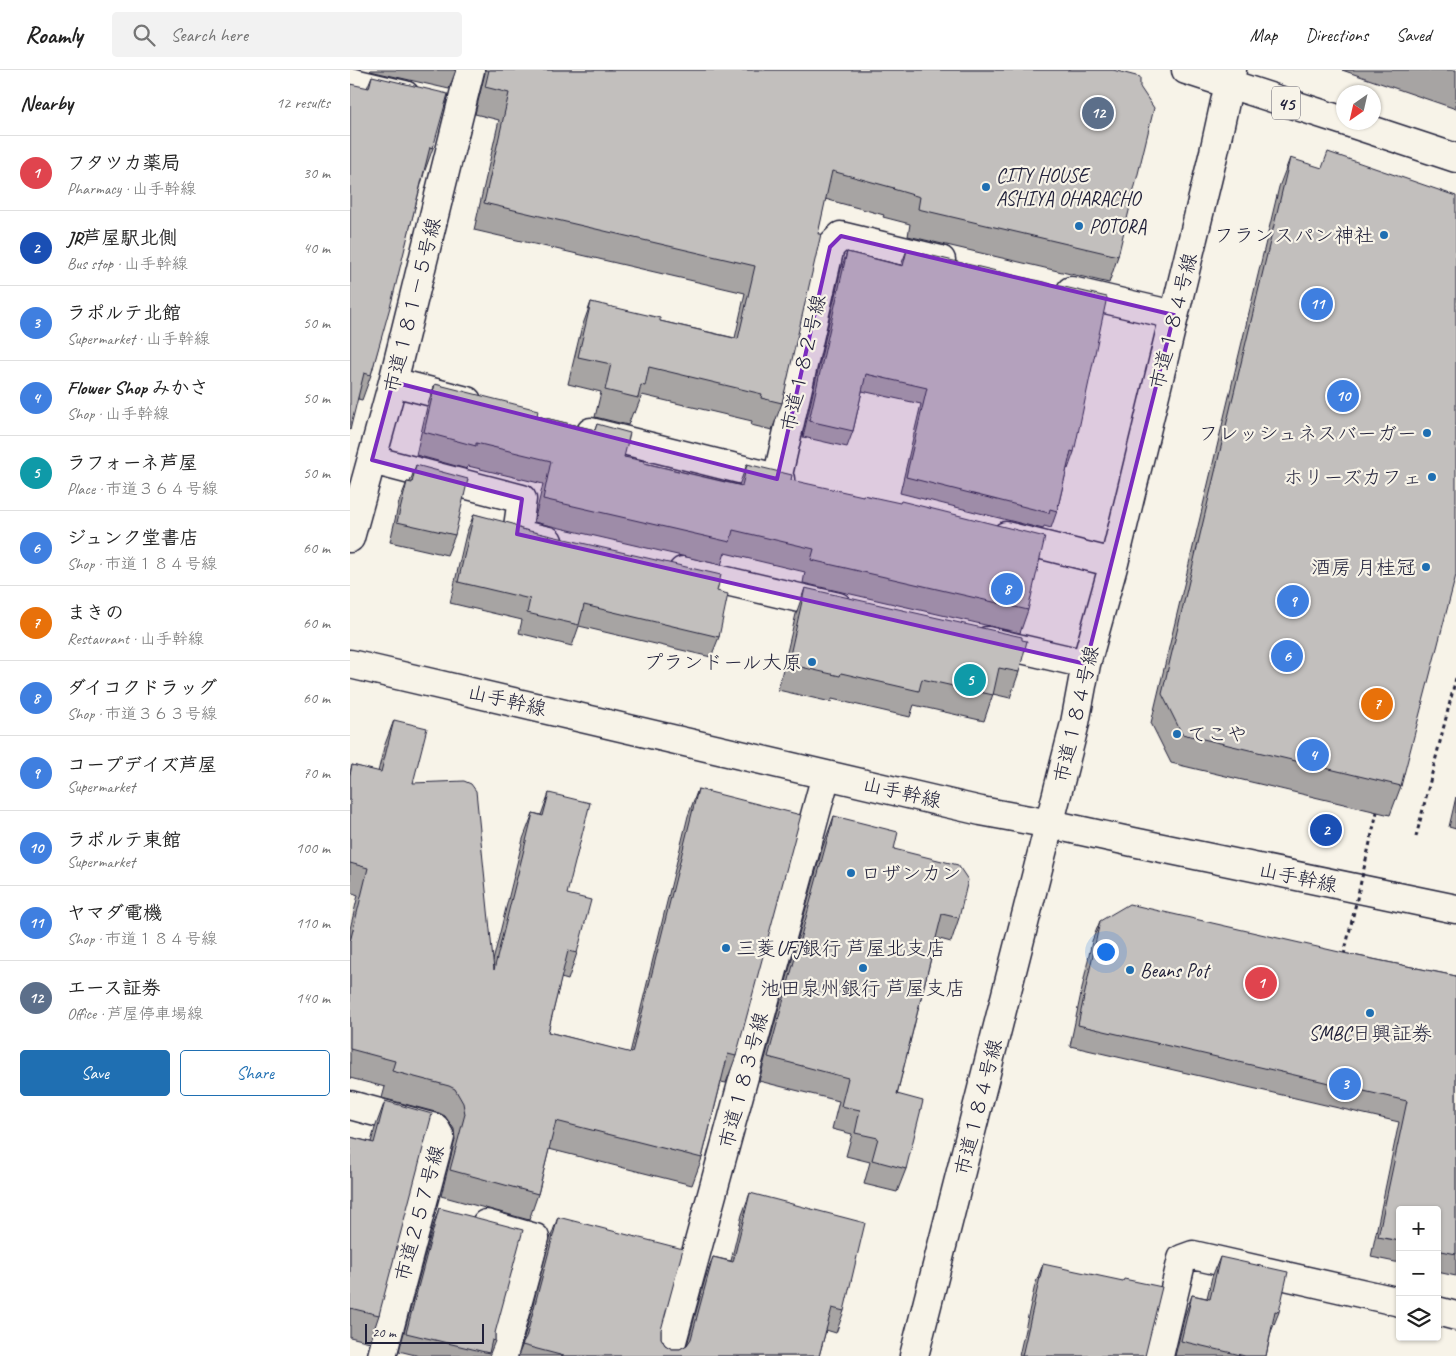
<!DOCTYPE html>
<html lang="en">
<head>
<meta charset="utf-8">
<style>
	body { margin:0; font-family:Caveat,"Klee One",sans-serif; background:#f2f2f2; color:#222 }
	.controls { position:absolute; right:15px; bottom:15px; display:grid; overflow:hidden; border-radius:5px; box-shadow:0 1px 4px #0004 }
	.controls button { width:45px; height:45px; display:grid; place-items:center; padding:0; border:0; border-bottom:1px solid #e0e0e0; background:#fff; color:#222; font:25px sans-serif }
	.compass { position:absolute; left:986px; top:15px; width:45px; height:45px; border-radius:50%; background:#fff; box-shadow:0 1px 4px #0004; rotate:214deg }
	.scale { position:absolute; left:15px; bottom:12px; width:119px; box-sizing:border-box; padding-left:5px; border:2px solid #22223b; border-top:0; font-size:14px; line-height:18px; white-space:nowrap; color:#22223b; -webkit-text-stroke:4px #f7f3e8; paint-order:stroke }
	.you { position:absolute; left:755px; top:881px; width:18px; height:18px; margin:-12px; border:4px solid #fff; border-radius:50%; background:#1a73e8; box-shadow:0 0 0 8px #1a73e833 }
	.badge { display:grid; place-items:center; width:32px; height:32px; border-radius:50%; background:#1f6fb2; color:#fff; font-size:16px; font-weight:700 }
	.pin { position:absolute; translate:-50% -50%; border:2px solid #fff; box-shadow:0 1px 5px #0006 }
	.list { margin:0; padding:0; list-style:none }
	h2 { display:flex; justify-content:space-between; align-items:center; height:65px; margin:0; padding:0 20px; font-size:21px }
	h2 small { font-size:16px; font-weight:400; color:#767676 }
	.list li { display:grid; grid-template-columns:32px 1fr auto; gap:15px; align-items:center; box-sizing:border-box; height:75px; padding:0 20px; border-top:1px solid #e0e0e0 }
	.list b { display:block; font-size:19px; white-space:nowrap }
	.list p { margin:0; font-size:16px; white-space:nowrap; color:#767676 }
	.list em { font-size:16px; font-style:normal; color:#767676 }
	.actions { display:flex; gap:10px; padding:15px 20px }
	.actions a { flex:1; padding:11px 0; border:1px solid #1f6fb2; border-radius:5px; text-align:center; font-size:18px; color:#1f6fb2 }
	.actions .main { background:#1f6fb2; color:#fff }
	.icon { flex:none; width:28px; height:28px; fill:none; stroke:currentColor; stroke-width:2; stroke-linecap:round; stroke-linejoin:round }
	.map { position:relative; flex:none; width:1106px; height:1286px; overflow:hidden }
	header { display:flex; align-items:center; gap:30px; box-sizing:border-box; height:70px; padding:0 25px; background:#fff; border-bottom:1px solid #e0e0e0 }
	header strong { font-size:24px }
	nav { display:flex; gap:28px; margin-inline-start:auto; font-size:18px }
	.search { width:350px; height:45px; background:#f2f2f2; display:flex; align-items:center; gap:12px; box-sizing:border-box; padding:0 18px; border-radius:5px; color:#767676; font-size:19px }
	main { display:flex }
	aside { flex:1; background:#fff }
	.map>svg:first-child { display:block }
</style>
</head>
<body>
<header>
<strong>Roamly</strong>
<div class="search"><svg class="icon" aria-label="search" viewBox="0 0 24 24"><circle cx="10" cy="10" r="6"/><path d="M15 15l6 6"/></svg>Search here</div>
<nav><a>Map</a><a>Directions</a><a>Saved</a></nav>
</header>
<main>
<aside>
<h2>Nearby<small>12 results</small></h2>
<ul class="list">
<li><span class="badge" style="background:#e0444e">1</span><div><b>フタツカ薬局</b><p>Pharmacy · 山手幹線</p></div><em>30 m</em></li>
<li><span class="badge" style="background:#1a4fb4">2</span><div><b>JR芦屋駅北側</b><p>Bus stop · 山手幹線</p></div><em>40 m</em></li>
<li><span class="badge" style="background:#3f7fe0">3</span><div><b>ラポルテ北館</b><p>Supermarket · 山手幹線</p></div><em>50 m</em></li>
<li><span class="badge" style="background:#3f7fe0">4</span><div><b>Flower Shop みかさ</b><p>Shop · 山手幹線</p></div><em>50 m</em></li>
<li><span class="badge" style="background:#0f9aa8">5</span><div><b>ラフォーネ芦屋</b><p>Place · 市道３６４号線</p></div><em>50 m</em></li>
<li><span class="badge" style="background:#3f7fe0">6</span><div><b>ジュンク堂書店</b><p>Shop · 市道１８４号線</p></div><em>60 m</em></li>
<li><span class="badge" style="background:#e8710a">7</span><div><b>まきの</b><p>Restaurant · 山手幹線</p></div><em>60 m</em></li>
<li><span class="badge" style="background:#3f7fe0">8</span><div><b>ダイコクドラッグ</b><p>Shop · 市道３６３号線</p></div><em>60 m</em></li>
<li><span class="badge" style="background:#3f7fe0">9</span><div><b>コープデイズ芦屋</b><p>Supermarket</p></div><em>70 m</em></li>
<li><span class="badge" style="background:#3f7fe0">10</span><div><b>ラポルテ東館</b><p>Supermarket</p></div><em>100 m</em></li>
<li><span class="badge" style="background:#3f7fe0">11</span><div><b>ヤマダ電機</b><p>Shop · 市道１８４号線</p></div><em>110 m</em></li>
<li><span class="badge" style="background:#5c6f8a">12</span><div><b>エース証券</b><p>Office · 芦屋停車場線</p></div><em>140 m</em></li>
</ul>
<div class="actions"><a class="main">Save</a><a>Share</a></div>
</aside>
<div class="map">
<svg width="1106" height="1286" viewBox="0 0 1106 1286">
	<rect width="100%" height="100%" fill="#f7f3e8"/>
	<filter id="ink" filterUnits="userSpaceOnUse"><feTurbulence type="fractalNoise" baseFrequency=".02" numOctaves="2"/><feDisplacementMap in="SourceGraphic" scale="10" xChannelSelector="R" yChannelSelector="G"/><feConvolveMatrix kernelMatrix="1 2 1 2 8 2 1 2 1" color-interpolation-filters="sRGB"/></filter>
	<g filter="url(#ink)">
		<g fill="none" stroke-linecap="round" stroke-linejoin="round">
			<defs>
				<path id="minor" d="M0,12L55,25
					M721,221L824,245
					M43,312L117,331
					M241,362L430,409
					M22,390L172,429L167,464L198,471
					M427,409L480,177L491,166L591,190
					M656,466L764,493
					M0,468L43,312L120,0
					M333,501L488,537
					M637,571L736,594
					M0,594L631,741L700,754L783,772L1106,839
					M0,1035L85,1058L90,1067L32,1286
					M136,1154L185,1168L153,1286
					M1087,1241L1106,1246
					M318,1286L476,705
					M564,1286L725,653L736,594L764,493L864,82L882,0
					M809,1286L832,1189L843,1185L1050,1232"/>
				<path id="major" d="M836,0L994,51
					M997,52L1106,88"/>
			</defs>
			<!-- minor casing -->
			<use href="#minor" stroke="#22223b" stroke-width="31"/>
			<!-- major casing -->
			<use href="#major" stroke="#22223b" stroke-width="31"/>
			<!-- path -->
			<path stroke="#22223b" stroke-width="3" stroke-dasharray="4 4" stroke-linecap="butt" d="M1066,767L1106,608"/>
			<!-- minor -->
			<use href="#minor" stroke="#f7f3e8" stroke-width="28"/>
			<!-- major -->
			<use href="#major" stroke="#f7f3e8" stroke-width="28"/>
			<!-- path-bridge -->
			<path stroke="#22223b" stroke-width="3" stroke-dasharray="4 4" stroke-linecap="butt" d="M994,885L1027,742"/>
		</g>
		<!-- wall -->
		<path fill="#a7a4a3" stroke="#22223b" d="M21,0H106L99,19L20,1Z
			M135,0H763L768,186L759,213L558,166L560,154L533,147L534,145L475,129L432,333L422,360L401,355L402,351L292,325L285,343L283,342L278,355L245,347L251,322L218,314L231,260L241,232L310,251L385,268L395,223L124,160L149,50L125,44L135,3Z
			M992,0H1106V39Z
			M22,6L83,78L74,103L21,305L12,330L8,329L17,18Z
			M940,88L1051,716L1040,745L821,693L801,653L929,117Z
			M557,180L724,382L718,399L717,398L707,441L701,458L694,456L693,459L550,423L571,334L512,321L503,361L497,377L453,367L491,199L497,182L551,195Z
			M85,314L187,346L245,360L247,354L274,387L294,393L389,415L397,394L441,410L678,540L670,563L453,513L455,502L375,483L371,495L184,452L193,414L118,396L117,399L66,385L77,337Z
			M66,395L105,465L97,485L40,472L49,432L57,412H60Z
			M124,444L367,521L369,567L361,587L229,556L222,576L169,563L172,550L100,533L116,464Z
			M455,518L669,602L660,628L643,624L634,651L564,635L560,647L482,629L481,632L428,620L446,544Z
			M44,650L63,713L143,891L173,769L183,743L191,745L199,723L227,883L218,910L211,908L198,962L280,983L338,746L348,719L386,986L376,1013L371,1012L352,1088L342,1115L199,1079L188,1124L179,1150L91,1126L105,1070L104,1059L95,1046L89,1043L32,1028L35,1017L0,1008V859L8,825L0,822V702L2,695L28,702L34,677Z
			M1106,727V759L1099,757Z
			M484,746L544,779L609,848L601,872L586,868L547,1024L556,1099L547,1122L514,1114L520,1092L496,1086L502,1064L482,1059L489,1031L409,1011L472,779Z
			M750,851L998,884L1106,906V1206L1087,1202V1140H1050V1193L1021,1187L1049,1052L720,976L742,871Z
			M35,1031L29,1245L20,1272L0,1267V1067L21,1072L25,1058Z
			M400,1123L494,1241L486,1263L476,1260L469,1286H168L172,1276L200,1169L208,1147L311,1260V1268L315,1275L322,1279H330L337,1275L355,1209L363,1187L381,1191L392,1145Z
			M89,1138L145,1263V1271L139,1286H69L49,1281L83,1156Z
			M870,1187L929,1242L921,1262L916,1286H825L835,1245L842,1225L857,1228L862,1207Z
			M693,1194L795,1286H669L685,1215Z"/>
		<!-- building -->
		<path fill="#c2bfbd" stroke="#22223b" d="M139,0H763L790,7V17L804,38L768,186L568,139L570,127L543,119L544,118L482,101L468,164H471L432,333L411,328L412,324L299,297L295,316L291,315L288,328L255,320L261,294L228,287L241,232L310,248V251L388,269L405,196L134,133L159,23L135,17Z
			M22,6L98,24L83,78L80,77L42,230L21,305L14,303L0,360V14L19,18Z
			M978,82L1106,126V505L1051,716L832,664L812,624L940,88L972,98Z
			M557,180L757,227L724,382L721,381L707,441L700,439L699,443L556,407L577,318L516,304L503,361L459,351L497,182L553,196Z
			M85,314L188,340L187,346L245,360L247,354L280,363L274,387L294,391V393L392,416L397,394L442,405L441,410L513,426V425L550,433L551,431L695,467L678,540L461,490L464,479L383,460L380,472L193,429L201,391L126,373V376L74,362Z
			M66,395L118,409L105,465L47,452L57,412L62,413Z
			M124,444L163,454L171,459L371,505L367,521L378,524L369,567L234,535L229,555L177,543L180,529L108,512Z
			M455,518L672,567V570L677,571L669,602L649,598L643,625L572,609L569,621L491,603L490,606L438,594Z
			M44,650L77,658L63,713L114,711L121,714L126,721L144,900L183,743L193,746L199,723L240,733L217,824L241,830L227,883L218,881L198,962L282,983L348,719L451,745L386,986L378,984L352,1088L206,1051L188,1124L100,1100L115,1044L113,1033L105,1019L99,1016L42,1001L45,991L0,979V872L18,798L0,793V705L2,695L31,702Z
			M484,746L548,762L544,779L608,795L618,810L609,848L592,844L547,1024L573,1031L556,1099L522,1090L528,1068L505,1063L510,1040L491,1036L498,1008L418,987L481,756H482Z
			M779,834L998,884L1106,906V1184L1087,1180V1140H1050V1171L1028,1167L1057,1031L728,955L750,851Z
			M35,1031L82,1044L29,1245L0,1238V1067L24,1073Z
			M400,1123L515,1153L494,1241L482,1238L469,1286H214L172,1275L176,1268L208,1147L333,1179L311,1260V1268L315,1275L322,1279H330L337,1275L341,1269L363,1187L383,1192Z
			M89,1138L173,1160L145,1263V1271L142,1270L139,1283L56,1263Z
			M870,1187L938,1202L929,1242L925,1241L916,1286H895L831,1271L842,1225L860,1229Z
			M693,1194L773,1211L774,1209L812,1217L795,1286H672Z"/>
	</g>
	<!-- marked area -->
	<path fill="#7b2cbf" fill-opacity="0.2" stroke="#7b2cbf" stroke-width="4" stroke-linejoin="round" d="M491,166L824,245L736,594L167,464L172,429L22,390L43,312L427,409L480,177Z"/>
	<!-- markers -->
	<g fill="#1f6fb2" stroke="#f7f3e8" stroke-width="2">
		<circle cx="636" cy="117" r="5"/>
		<circle cx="729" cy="156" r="5"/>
		<circle cx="1034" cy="165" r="5"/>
		<circle cx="1077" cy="363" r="5"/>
		<circle cx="1082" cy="407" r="5"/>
		<circle cx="1076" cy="497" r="5"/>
		<circle cx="462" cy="592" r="5"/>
		<circle cx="827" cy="664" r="5"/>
		<circle cx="501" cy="803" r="5"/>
		<circle cx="376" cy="878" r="5"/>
		<circle cx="513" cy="898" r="5"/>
		<circle cx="780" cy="900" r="5"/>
		<circle cx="1020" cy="943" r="5"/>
	</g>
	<g text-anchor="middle" stroke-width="4.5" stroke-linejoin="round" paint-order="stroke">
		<!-- shield labels -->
		<rect fill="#f7f3e8" stroke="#62616f" stroke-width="1" x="922" y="16.5" width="28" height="33" rx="4"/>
		<g font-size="19" font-weight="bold" fill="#22223b">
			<text x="936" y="40">45</text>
		</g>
		<!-- poi labels -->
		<g font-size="20" fill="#22223b" stroke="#f7f3e8" text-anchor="start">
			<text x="646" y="112">CITY HOUSE<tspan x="646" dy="23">ASHIYA OHARACHO</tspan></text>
			<text x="739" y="163">POTORA</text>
			<text x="1024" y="172" text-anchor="end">フランスパン神社</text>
			<text x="1067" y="370" text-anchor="end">フレッシュネスバーガー</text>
			<text x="1072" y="414" text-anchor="end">ホリーズカフェ</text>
			<text x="1066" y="504" text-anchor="end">酒房 月桂冠</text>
			<text x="452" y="599" text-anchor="end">プランドール大原</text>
			<text x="837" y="671">てこや</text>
			<text x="511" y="810">ロザンカン</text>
			<text x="386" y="885">三菱UFJ銀行 芦屋北支店</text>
			<text x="790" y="907">Beans Pot</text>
			<text x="513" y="925" text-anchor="middle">池田泉州銀行 芦屋支店</text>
			<text x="1020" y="970" text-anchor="middle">SMBC日興証券</text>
		</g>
		<!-- street labels -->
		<g font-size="20" fill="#22223b" stroke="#f7f3e8">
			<text transform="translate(62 235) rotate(-76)" y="7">市道１８１－５号線</text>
			<text transform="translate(823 251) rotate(-76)" y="7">市道１８４号線</text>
			<text transform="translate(453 293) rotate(-77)" y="7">市道１８２号線</text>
			<text transform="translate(157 630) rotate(13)" y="7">山手幹線</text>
			<text transform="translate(726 644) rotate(-77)" y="7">市道１８４号線</text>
			<text transform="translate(552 722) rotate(13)" y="7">山手幹線</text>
			<text transform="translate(948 807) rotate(12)" y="7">山手幹線</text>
			<text transform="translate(393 1010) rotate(-75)" y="7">市道１８３号線</text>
			<text transform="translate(628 1037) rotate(-76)" y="7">市道１８４号線</text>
			<text transform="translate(69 1143) rotate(-75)" y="7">市道２５７号線</text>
		</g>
	</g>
</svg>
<div class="controls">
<button>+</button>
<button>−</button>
<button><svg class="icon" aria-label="layers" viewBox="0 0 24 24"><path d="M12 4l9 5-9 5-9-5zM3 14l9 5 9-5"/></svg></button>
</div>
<svg class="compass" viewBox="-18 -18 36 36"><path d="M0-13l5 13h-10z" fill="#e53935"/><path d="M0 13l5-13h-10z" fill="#767676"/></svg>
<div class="scale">20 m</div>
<div class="you"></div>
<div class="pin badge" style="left:911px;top:913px;background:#e0444e">1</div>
<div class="pin badge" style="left:976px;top:760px;background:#1a4fb4">2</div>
<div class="pin badge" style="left:995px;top:1014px;background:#3f7fe0">3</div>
<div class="pin badge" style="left:963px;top:685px;background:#3f7fe0">4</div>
<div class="pin badge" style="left:620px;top:610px;background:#0f9aa8">5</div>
<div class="pin badge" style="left:937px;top:586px;background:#3f7fe0">6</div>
<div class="pin badge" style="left:1027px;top:634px;background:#e8710a">7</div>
<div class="pin badge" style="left:657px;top:519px;background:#3f7fe0">8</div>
<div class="pin badge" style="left:943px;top:531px;background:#3f7fe0">9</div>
<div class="pin badge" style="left:993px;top:326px;background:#3f7fe0">10</div>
<div class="pin badge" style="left:967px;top:234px;background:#3f7fe0">11</div>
<div class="pin badge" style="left:748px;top:43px;background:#5c6f8a">12</div>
</div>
</main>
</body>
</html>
